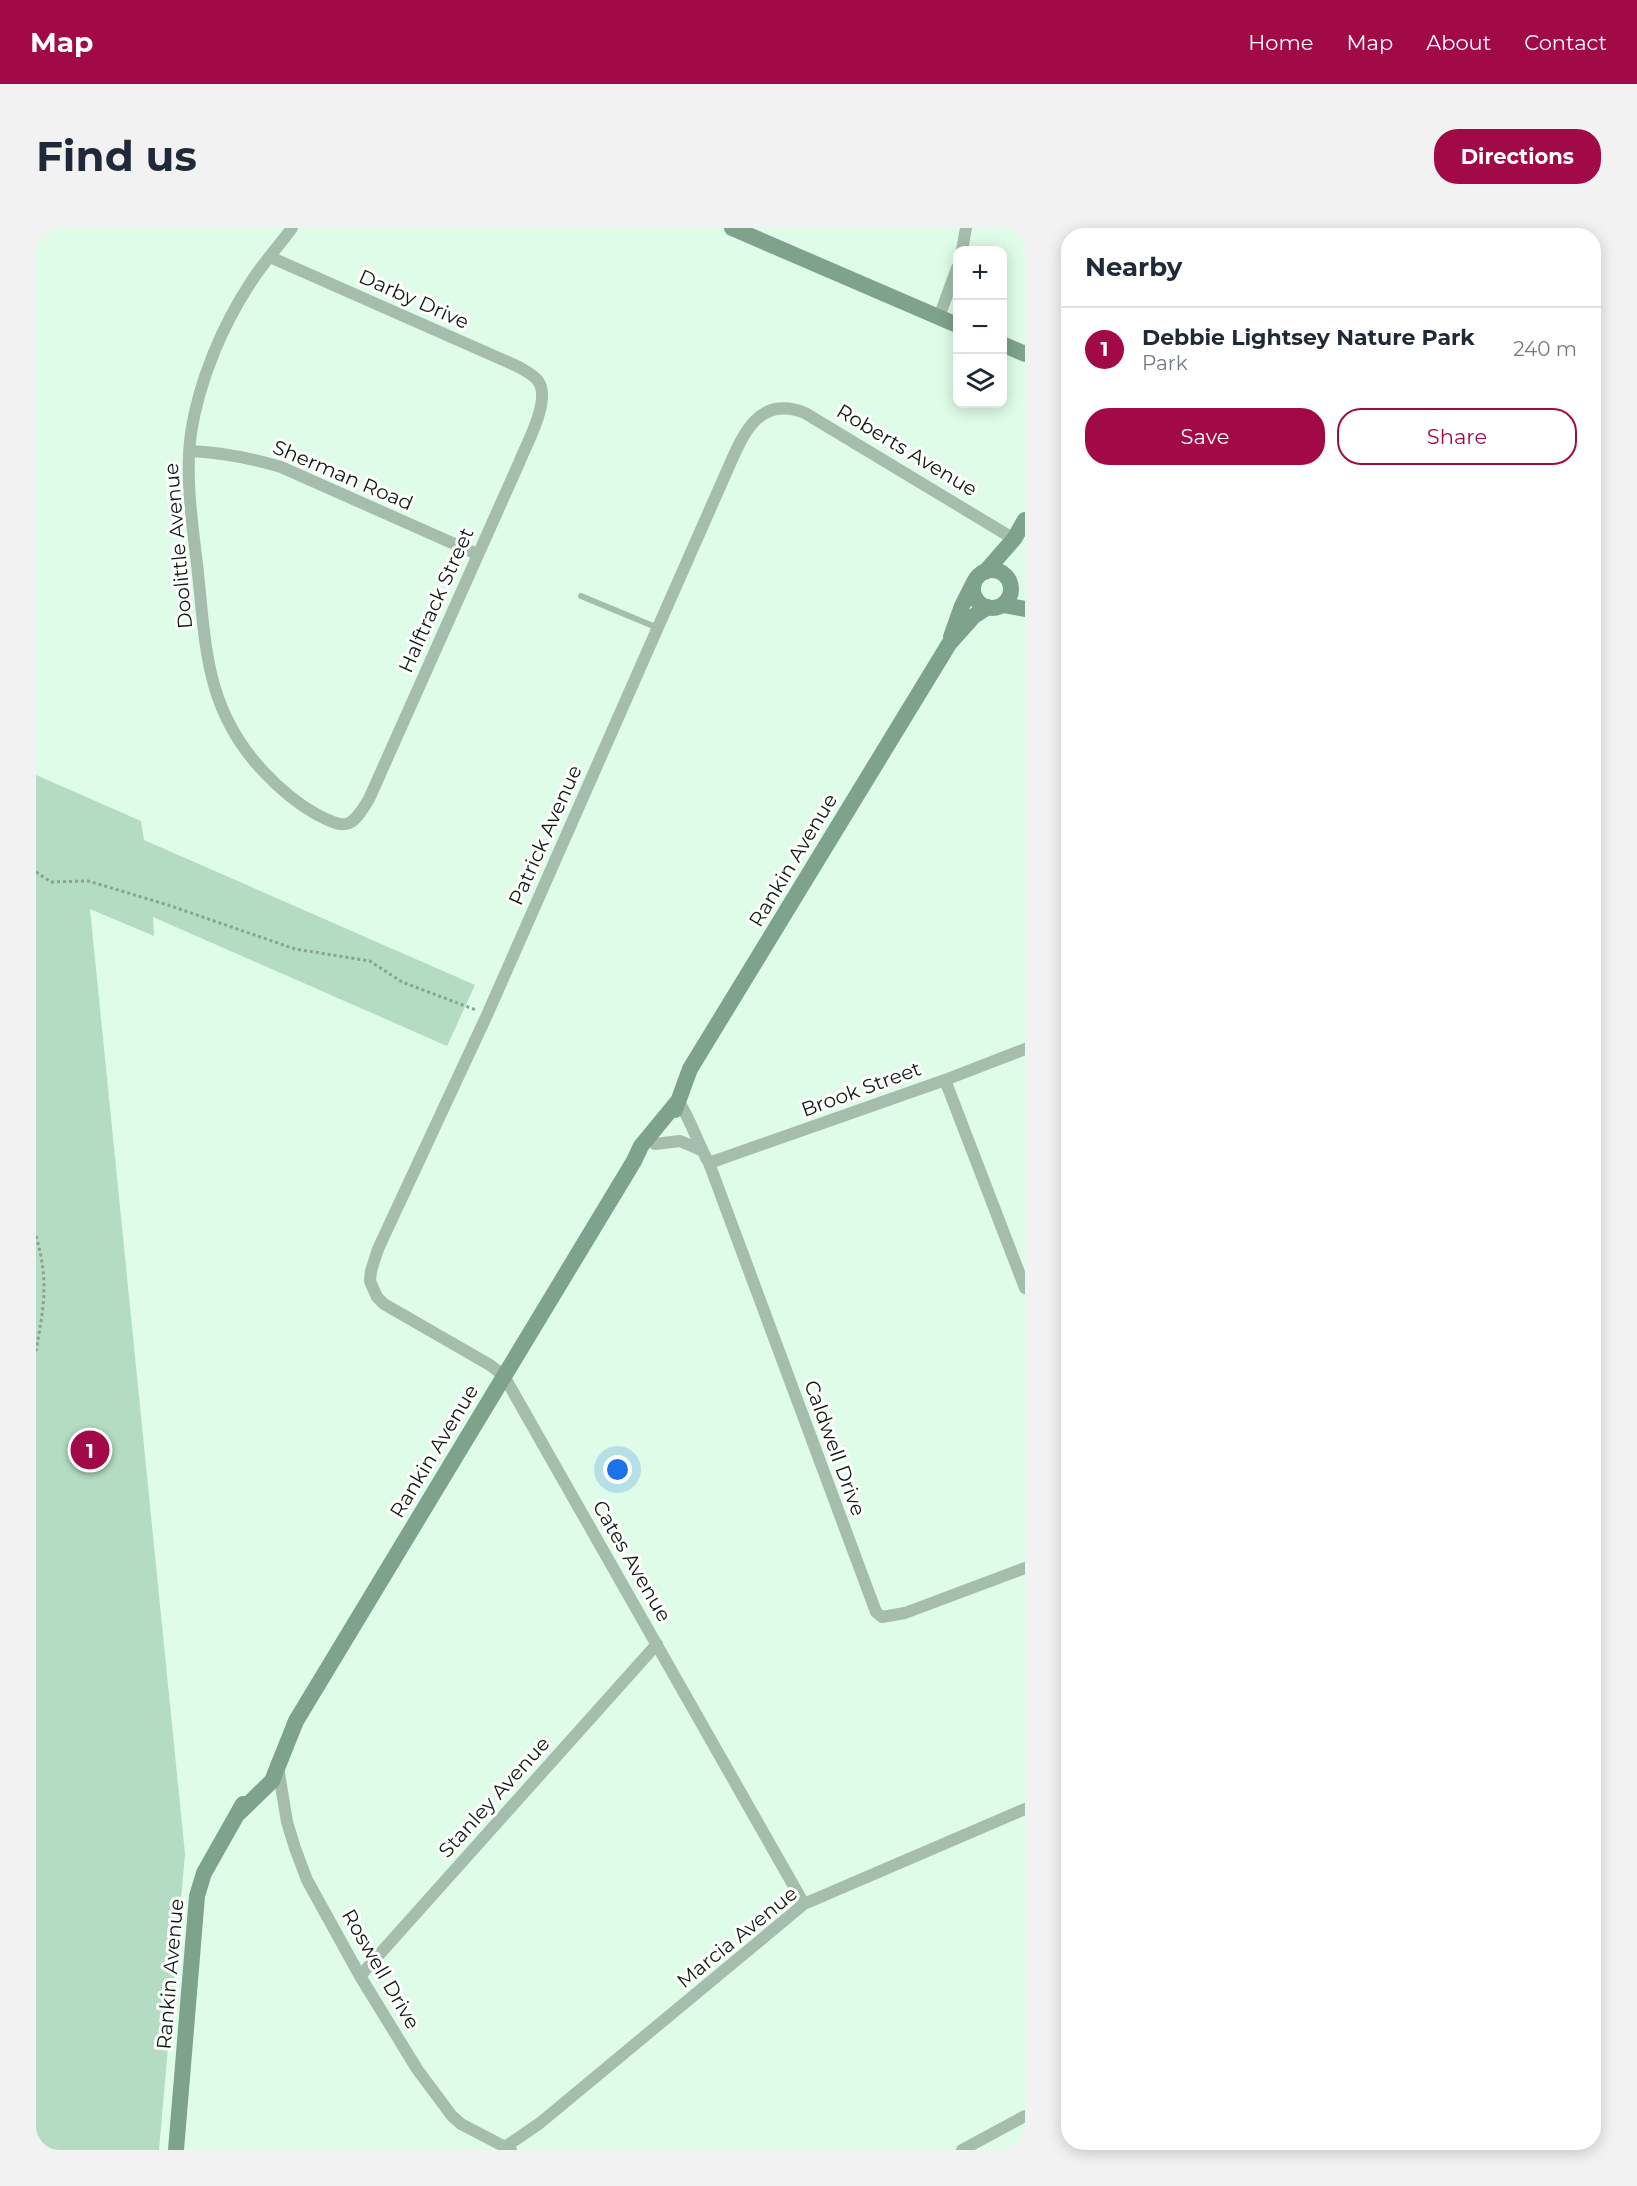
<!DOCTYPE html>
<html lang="en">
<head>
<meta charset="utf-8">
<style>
	body { margin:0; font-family:Montserrat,sans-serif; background:#f2f2f3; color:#1f2937 }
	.controls { position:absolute; right:18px; top:18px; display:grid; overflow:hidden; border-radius:12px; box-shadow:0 3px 15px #0003 }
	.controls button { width:54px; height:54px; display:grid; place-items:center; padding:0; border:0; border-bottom:2px solid #e0e1e3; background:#fff; color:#1f2937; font:30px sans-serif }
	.you { position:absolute; left:582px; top:1242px; width:21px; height:21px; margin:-15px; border:4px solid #fff; border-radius:50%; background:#1a73e8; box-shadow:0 0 0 9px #1a73e833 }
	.badge { display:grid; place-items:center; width:39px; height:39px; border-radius:50%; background:#a20947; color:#fff; font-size:20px; font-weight:700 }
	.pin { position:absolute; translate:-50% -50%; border:3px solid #fff; box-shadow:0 2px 6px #0006 }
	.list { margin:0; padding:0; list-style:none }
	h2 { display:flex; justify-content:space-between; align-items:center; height:78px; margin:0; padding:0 24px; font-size:26px }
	h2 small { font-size:20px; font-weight:400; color:#747a83 }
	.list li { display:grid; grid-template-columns:39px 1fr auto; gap:18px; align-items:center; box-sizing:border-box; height:84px; padding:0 24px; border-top:2px solid #e0e1e3 }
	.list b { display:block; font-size:22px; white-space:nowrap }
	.list p { margin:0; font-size:20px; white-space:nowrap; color:#747a83 }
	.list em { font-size:20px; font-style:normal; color:#747a83 }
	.actions { display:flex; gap:12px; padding:18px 24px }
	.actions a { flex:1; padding:14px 0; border:2px solid #a20947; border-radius:24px; text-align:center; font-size:21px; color:#a20947 }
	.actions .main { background:#a20947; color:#fff }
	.icon { flex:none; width:33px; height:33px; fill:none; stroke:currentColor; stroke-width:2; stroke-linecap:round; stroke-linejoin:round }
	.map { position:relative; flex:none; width:989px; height:1922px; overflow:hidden; border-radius:24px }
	header { display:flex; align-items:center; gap:36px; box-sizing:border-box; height:84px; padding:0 30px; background:#a20947; color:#fff }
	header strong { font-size:28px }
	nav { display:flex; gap:33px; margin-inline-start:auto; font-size:21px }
	.intro { display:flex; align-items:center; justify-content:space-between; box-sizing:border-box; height:144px; padding:0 36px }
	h1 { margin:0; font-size:42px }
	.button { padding:15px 27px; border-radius:24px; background:#a20947; color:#fff; font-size:21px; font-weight:700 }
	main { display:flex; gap:36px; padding:0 36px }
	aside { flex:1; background:#fff; border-radius:24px; box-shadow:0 3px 15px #0003 }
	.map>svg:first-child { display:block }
</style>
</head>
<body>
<header>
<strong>Map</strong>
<nav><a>Home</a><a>Map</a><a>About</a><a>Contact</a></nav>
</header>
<div class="intro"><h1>Find us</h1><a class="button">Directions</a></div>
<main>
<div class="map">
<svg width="989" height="1922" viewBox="0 0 989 1922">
	<rect width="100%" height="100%" fill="#defce8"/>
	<!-- green -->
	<path fill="#b4dcc2" d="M0,547L105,593L108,612L439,757L411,818L117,689L118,708L54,681L149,1626L123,1922H0Z"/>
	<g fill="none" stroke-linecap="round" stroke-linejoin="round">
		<!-- path -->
		<path stroke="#8ba293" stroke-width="3" stroke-dasharray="3 3" stroke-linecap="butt" d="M0,644L15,654L52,653L132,677L259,721L334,733L366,754L440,782
			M0,1008C13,1053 8,1078 0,1123"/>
		<!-- lane -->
		<path stroke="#a5bdad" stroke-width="6" d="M545,368L622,400"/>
		<!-- street -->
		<path stroke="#a5bdad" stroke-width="12" d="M926,22L930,0
			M234,29L483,139C489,143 498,147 502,153C516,171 490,217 483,235L333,571C315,601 310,602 280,586C260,575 242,559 227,543C168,480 170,417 161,336C156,294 149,248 155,205C163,153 186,98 215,54C227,35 243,18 256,0
			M903,89L921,40
			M153,223C185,224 214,230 245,239L441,326
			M909,852L989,1060
			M642,873C656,893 661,915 673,935L840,1384L846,1389L869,1385L989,1340
			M619,916L644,913L665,922
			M673,935L909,852L989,821
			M242,1539L251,1594L259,1620L271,1652L324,1748L381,1841L416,1888L425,1896L475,1922
			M768,1676L468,1148L454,1137L348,1076L341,1069L334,1053L335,1043L342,1021L451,787L690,245C706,209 721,166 769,185L978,311
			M324,1748L621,1416
			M469,1919L504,1895L768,1676L989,1581
			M926,1922L989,1888"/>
		<!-- secondary -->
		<path stroke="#7ea28b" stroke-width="16" d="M696,0L921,97
			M966,116L989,126
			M937 361a19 19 0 1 1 38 0a19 19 0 1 1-38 0Z
			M949,344L978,311L989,292
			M967,377L989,381
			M915,409L926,378L938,354
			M639,882L654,841L913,416L938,388L952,379
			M203,1585L236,1553L260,1493L598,933L605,918L642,873
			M140,1922L161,1668L168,1645L207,1576"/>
	</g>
	<g text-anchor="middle" stroke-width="6" stroke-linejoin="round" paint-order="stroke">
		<!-- street labels -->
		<g font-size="20" fill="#0f1a13" stroke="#fff">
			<text transform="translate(378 71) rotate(24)" y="7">Darby Drive</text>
			<text transform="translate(871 222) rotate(31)" y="7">Roberts Avenue</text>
			<text transform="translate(307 247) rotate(23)" y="7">Sherman Road</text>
			<text transform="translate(142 318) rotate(-95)" y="7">Doolittle Avenue</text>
			<text transform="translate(400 372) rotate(-66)" y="7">Halftrack Street</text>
			<text transform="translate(509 607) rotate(-66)" y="7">Patrick Avenue</text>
			<text transform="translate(757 632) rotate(-59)" y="7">Rankin Avenue</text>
			<text transform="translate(825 861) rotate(-20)" y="7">Brook Street</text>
			<text transform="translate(799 1220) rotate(70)" y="7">Caldwell Drive</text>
			<text transform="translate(398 1223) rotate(-59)" y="7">Rankin Avenue</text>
			<text transform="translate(596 1333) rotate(60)" y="7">Cates Avenue</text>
			<text transform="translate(458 1569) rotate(-48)" y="7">Stanley Avenue</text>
			<text transform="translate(701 1709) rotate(-39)" y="7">Marcia Avenue</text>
			<text transform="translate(345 1741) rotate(60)" y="7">Roswell Drive</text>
			<text transform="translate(134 1746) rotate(-85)" y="7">Rankin Avenue</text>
		</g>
	</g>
</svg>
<div class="controls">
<button>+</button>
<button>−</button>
<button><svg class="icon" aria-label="layers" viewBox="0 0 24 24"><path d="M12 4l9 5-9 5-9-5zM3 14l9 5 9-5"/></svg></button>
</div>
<div class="you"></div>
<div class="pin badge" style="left:54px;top:1222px">1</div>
</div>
<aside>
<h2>Nearby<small></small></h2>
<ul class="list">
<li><span class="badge">1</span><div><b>Debbie Lightsey Nature Park</b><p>Park</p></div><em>240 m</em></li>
</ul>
<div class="actions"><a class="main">Save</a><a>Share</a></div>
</aside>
</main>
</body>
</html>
